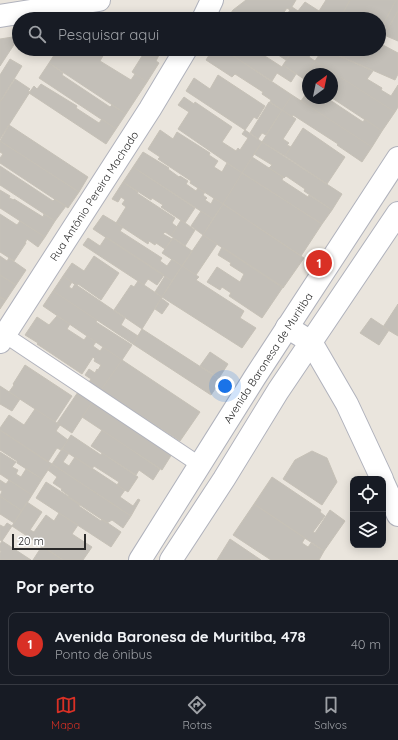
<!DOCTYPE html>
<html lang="pt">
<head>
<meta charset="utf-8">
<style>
	body { margin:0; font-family:Quicksand,sans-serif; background:#20242c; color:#f1f3f6 }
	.controls { position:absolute; right:12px; bottom:12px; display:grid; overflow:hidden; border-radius:8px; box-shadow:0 2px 10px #0003 }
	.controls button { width:36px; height:36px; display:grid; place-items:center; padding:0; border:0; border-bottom:1px solid #363941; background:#171b24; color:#f1f3f6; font:20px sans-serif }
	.compass { position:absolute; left:302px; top:68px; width:36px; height:36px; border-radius:50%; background:#171b24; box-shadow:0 2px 10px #0003; rotate:33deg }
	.scale { position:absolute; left:12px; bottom:10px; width:74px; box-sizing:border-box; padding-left:4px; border:2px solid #2a2a2a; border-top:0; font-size:11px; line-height:14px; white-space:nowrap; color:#2a2a2a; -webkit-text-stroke:3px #fff; paint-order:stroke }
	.you { position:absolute; left:225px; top:386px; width:14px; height:14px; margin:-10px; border:3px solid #fff; border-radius:50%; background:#1a73e8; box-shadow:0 0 0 6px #1a73e833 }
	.badge { display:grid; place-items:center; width:26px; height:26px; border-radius:50%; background:#d93025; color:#fff; font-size:13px; font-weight:700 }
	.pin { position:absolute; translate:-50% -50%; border:2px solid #fff; box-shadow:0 1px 4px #0006 }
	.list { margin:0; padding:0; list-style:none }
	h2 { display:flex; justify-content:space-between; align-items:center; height:52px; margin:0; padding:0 16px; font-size:17px }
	h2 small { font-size:13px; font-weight:400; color:#9ea1a6 }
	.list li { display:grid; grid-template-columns:26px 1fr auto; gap:12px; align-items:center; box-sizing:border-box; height:64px; margin:0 8px 8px; padding:0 8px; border:1px solid #363941; border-radius:8px }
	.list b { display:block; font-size:15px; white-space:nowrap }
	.list p { margin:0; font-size:13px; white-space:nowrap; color:#9ea1a6 }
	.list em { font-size:13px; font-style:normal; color:#9ea1a6 }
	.icon { flex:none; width:22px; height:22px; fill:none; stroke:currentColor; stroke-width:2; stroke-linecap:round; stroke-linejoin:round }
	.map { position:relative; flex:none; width:398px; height:560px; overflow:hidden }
	.search { position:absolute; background:#171b24; box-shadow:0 2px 10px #0003; left:12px; right:12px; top:12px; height:44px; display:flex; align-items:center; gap:10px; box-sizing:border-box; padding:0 14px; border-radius:22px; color:#9ea1a6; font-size:15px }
	.sheet { height:124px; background:#171b24 }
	nav { display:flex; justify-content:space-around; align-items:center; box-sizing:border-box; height:56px; border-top:1px solid #363941; background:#171b24; font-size:11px; color:#9ea1a6 }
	nav a { display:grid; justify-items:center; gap:2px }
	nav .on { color:#d93025 }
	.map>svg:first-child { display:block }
</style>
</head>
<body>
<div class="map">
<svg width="398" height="560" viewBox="0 0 398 560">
	<rect width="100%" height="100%" fill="#eae5dd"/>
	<!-- building -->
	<path fill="#c3bfb8" stroke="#c6c1b7" d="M246,0H296L290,10L287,8L279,19H227L233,10Z
		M326,0H350L340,19H314Z
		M350,0H396L379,32V19H349L341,16Z
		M396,0H398V11L384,35L379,32Z
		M305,2L319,11L314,19H284L292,7L298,11Z
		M398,11V41L384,35Z
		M19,36V37L0,66V39Z
		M379,45L382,46L383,45L398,53V74L395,80L324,49H379Z
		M58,49H96L104,54L100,61L131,80L135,74L147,82L126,114L49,63Z
		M145,49H158L161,51L156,61L159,63L147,82L132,72L144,53L143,52Z
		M213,49H223L292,95L282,110L270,102L271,100L262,94L263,92L235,74L232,77L206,60Z
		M229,49H254L282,67L283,65L296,74L291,82L277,73L272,81L227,52Z
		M269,49H294L286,60Z
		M294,49H314L309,57L315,61L304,79L283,65Z
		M323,49L373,71L367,79L382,88L381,90L391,96L398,85V107L395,112L315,61Z
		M10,59L22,66L0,102V75Z
		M315,61L395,112L382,131L332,98V74H308V82L304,79Z
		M49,63L63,73L62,75L110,107L112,105L126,114L116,129L39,78Z
		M218,75L265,106L257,119L254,117L245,130L186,91L194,78L210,89Z
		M15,79L30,89L28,91L30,92L0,139V102Z
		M41,84L77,106L76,108L99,123L102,119L116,129L106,144L29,93L34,86L37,89Z
		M308,91V98H327L363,122L365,119L382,131L372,147L301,101Z
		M292,95L372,147L362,162L337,145L338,144L293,115L292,117L282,110Z
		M184,97L194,104L195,102L232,127L222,142L236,151L238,148L240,150L248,138L242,134L245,130L262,142L242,173L178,129L189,112L178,105Z
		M269,102L282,110L266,135L262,133L258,139L250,133Z
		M282,110L296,119L283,139L289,143L287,145L291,147L285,156L262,142Z
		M9,125L88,177L79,192L0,141Z
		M303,128L345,157L327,184L285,156Z
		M160,130L173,139L177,132L210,153L209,155L218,161L214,167L222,172L227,163L242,173L223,204L190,183L191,181L158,159L160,157L148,149Z
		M0,141L79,192L68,208L0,163V158L3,154L0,152Z
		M262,142L342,194L332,210L304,191L305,189L286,176L284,178L269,168L272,165L254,154Z
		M143,152L169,168L168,169L179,177L180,176L188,181L186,184L196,191L198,188L205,192L203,195L207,198L205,200L211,204L214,198L223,204L213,219L133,167Z
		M252,157L283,177L282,180L308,197L309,195L332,210L322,224L242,173Z
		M0,166L53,201L55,199L66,206L55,221L0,185Z
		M133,167L195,208L185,223L161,207L163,205L152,198L151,200L123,182Z
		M242,173L322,224L301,256L223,204Z
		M123,182L138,192L137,193L175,218L172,223L177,227L171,236L165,232L163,234L172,239L165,249L156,243L155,245L149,241L148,244L116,223L126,207L122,204L125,200L121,197L118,202L112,199Z
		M0,190L10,196L9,198L14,200V199L43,217L44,214L55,221L45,237L0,208Z
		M223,204L304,258L283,288L203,235Z
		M201,211L213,219L203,235L191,226Z
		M0,214L17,225L20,221L45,237L38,247L27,239L25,243H26L14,261L0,252Z
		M103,215L123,227L120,231L162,258L160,261L167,266L172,259L182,266L172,281L93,229Z
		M181,220L195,230L185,246L171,236Z
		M203,235L217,244L196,275L182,266Z
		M106,237L164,275L157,285L148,279L144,285L83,245L88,238L100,246Z
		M173,238L192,251L182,266L162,253Z
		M222,247L283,287L262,318L229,296L231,293L222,287L220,290L207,282L217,267L240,282L244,274L230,265L231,263L218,255Z
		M0,256L7,261L9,258L26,270L16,285L0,275Z
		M94,256L119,273L101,300L78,284L77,286L63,276L72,263L84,271Z
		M182,266L199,277L196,280L244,311L240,318L256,328L242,348L162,297Z
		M0,275L16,285L6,300L0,297Z
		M63,276L72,282L69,287L72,289L75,284L125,318L121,325L138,336L133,344L53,291Z
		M165,276L172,281L162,297L155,292Z
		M138,281L162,297L142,329L114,310L131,285L134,287Z
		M53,291L97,320L96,322L132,345L122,360L43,306Z
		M0,297L6,300L0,309Z
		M161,298L169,304L162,314L155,309Z
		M398,304V336L383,327Z
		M57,316L70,324L67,329L84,340L87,336L96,342L93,346L100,351L103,347L122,360L101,390L89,382L91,379L85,375L89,369L95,373L97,369L98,370L101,365L94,361L95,359L93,357L82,374L37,344L38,343L25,335L37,317L49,325Z
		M371,318L389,330L379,345L360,333Z
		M142,329L221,380L211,395L133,344Z
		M210,352L228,364L219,378L200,366Z
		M122,360L200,412L180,441L101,390Z
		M25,365L72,396L55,422L9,392L14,385L13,384Z
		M0,386L20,399L12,411L0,404Z
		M78,392L92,402L72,433L57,423Z
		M92,402L172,454L162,470L82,417Z
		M35,409L60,425L56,431L68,440L61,450L57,448L48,462L0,430V428L9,415L24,425Z
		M0,430L52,464L42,479L17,463V461L0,450Z
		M102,430L160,469L153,480L139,470L136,475L91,446Z
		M71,435L101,455L102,453L138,477L128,492L117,485L119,482L94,466L92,469L62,449Z
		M62,449L69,453L63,462L69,466L75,457L125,490L120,497L133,506L138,499L140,500L131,516L52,464Z
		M312,451L327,458L337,482L322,505L283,479L295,460Z
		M0,452L16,462L12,467L18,470L16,474L21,477L26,469L42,479L32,495L0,474Z
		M52,464L131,516L123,528L112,520L107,523L68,497L69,496L61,490L62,489L53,483L57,477L48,470Z
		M272,477L321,510L320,512L325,516L313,532L315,533L330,510L345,521L324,551L254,504Z
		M0,480L6,484L9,480L32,495L22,511L0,496L2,491L0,490Z
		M46,482L80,504L79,506L101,521L102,519L121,532L111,547L36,498Z
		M0,496L22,511L14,523L0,514Z
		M27,502L42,512L30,530L34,532L46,515L54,521L59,513L78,525L72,534L92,547L83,560H63L12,526Z
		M254,504L305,538L302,543L308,547L311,543L324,551L319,560H271L233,535Z
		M7,523L12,526L2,541L0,540V525L4,527Z
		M230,539L261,560H217Z
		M2,541L31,560H0V553L1,551L0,550V544Z
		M42,546L63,560H33Z"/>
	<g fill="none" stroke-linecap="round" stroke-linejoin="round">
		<defs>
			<path id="lane" d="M5,335L200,465"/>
			<path id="street" d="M0,16L99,0
				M203,19L212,0
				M287,327L311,342L347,404L382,479
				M0,342L150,109L186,49
				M383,482L398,515"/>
			<path id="secondary" d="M140,560L255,377L398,158
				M171,560L224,479L278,391L398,213"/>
		</defs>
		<!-- lane casing -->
		<use href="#lane" stroke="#b0b2bc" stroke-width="17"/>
		<!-- street casing -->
		<use href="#street" stroke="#b0b2bc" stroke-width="24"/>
		<!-- secondary casing -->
		<use href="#secondary" stroke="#b0b2bc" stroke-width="24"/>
		<!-- lane -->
		<use href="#lane" stroke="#fff" stroke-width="15"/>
		<!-- street -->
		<use href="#street" stroke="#fff" stroke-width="22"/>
		<!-- secondary -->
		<use href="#secondary" stroke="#fff" stroke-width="22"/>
	</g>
	<g text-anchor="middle" stroke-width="3" stroke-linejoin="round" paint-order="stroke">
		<!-- street labels -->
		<g font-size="11" fill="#2a2a2a" stroke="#fff">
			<text transform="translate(94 196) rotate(-57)" y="4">Rua Antônio Pereira Machado</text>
			<text transform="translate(268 358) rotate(-57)" y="4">Avenida Baronesa de Muritiba</text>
		</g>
	</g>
</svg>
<div class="controls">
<button><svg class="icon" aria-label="locate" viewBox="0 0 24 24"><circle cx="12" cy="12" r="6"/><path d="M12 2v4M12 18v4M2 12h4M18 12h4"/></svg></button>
<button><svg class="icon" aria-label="layers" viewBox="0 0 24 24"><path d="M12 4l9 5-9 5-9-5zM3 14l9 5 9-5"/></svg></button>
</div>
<svg class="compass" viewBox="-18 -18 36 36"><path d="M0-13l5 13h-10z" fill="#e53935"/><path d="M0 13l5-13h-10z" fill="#9ea1a6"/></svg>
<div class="scale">20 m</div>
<div class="you"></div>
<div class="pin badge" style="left:319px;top:263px">1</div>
<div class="search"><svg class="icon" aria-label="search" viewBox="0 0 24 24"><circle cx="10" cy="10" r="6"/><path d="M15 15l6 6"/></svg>Pesquisar aqui</div>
</div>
<section class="sheet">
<h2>Por perto<small></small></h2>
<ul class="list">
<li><span class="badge">1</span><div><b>Avenida Baronesa de Muritiba, 478</b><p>Ponto de ônibus</p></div><em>40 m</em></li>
</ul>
</section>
<nav>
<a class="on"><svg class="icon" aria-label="map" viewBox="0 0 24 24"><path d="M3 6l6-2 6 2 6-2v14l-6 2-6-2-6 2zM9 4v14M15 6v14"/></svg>Mapa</a>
<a><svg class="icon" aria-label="directions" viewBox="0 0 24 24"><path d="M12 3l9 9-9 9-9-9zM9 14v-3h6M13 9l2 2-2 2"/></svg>Rotas</a>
<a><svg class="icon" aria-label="saved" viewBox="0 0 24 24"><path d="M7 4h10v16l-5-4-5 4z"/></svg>Salvos</a>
</nav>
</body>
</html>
